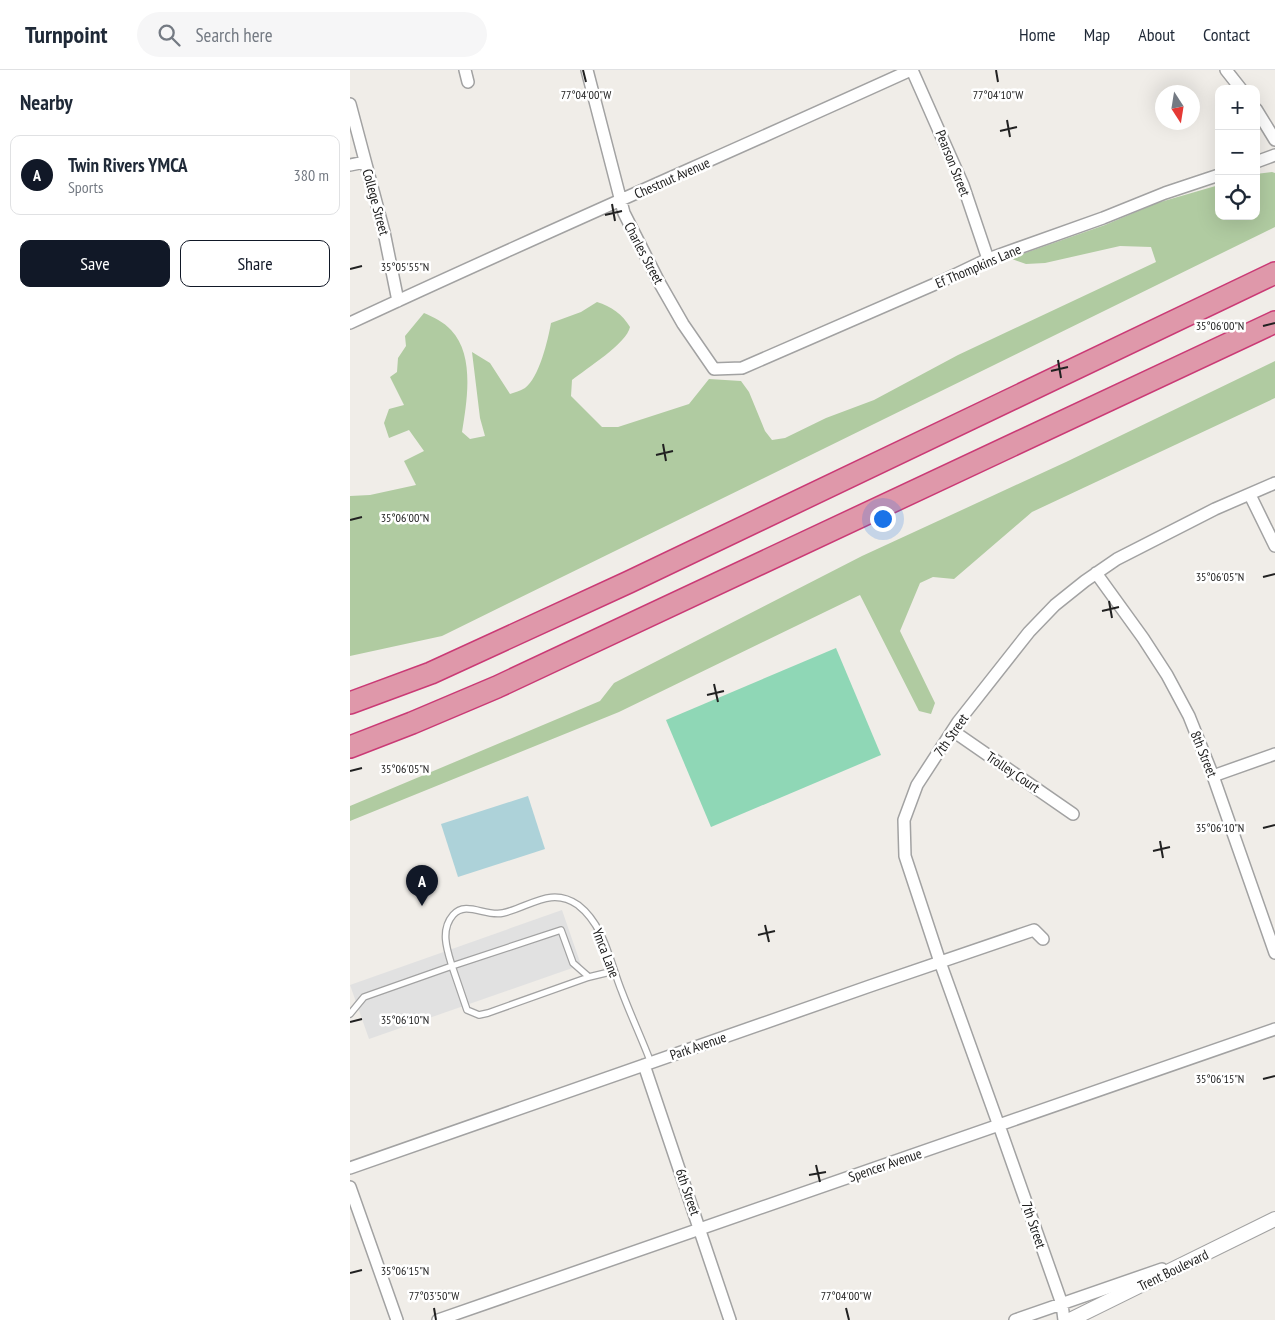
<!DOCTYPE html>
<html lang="en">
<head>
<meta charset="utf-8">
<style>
	body { margin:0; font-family:"PT Sans Narrow",sans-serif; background:#f6f6f7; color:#1f2937 }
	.controls { position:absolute; right:15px; top:15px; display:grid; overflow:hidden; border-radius:10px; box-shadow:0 5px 20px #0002 }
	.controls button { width:45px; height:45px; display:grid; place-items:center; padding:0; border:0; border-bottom:1px solid #e0e1e3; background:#fff; color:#1f2937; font:25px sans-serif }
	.compass { position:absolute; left:805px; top:15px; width:45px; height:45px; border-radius:50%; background:#fff; box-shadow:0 5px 20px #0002; rotate:168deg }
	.you { position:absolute; left:532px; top:448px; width:18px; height:18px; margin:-12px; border:4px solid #fff; border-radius:50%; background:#1a73e8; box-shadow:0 0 0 8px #1a73e833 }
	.badge { display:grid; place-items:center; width:32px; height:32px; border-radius:50%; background:#111827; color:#fff; font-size:16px; font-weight:700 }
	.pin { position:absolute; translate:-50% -41px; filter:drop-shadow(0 1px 2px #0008) }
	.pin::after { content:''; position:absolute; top:26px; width:18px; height:15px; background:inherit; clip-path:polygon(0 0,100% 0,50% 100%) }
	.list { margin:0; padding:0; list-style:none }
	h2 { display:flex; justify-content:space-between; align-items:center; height:65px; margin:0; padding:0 20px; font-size:21px }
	h2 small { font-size:16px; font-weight:400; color:#747a83 }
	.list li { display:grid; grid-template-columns:32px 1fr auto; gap:15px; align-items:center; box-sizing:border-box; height:80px; margin:0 10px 10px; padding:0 10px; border:1px solid #e0e1e3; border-radius:10px }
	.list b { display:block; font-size:19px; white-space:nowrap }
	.list p { margin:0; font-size:16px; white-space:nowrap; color:#747a83 }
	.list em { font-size:16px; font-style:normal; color:#747a83 }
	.actions { display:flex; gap:10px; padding:15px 20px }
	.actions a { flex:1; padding:11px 0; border:1px solid #111827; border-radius:10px; text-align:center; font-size:18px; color:#111827 }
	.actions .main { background:#111827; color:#fff }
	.icon { flex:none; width:28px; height:28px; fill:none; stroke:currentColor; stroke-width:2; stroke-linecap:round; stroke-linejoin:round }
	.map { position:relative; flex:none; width:925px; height:1250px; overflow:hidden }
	header { display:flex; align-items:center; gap:30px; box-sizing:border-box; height:70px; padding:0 25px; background:#fff; border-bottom:1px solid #e0e1e3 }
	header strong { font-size:24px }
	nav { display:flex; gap:28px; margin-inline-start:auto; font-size:18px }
	.search { width:350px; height:45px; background:#f6f6f7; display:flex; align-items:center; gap:12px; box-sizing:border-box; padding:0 18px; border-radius:28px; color:#747a83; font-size:19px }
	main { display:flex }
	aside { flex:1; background:#fff }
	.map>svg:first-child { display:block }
</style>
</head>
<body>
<header>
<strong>Turnpoint</strong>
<div class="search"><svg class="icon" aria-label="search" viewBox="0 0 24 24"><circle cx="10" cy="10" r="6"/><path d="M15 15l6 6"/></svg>Search here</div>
<nav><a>Home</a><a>Map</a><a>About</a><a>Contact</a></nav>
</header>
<main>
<aside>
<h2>Nearby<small></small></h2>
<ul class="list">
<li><span class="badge">A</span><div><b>Twin Rivers YMCA</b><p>Sports</p></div><em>380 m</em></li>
</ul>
<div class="actions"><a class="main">Save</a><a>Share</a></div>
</aside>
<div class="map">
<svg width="925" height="1250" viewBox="0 0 925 1250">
	<rect width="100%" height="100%" fill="#f0ede8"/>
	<!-- forest -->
	<path fill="#b0cba1" d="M922,102L925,103V157L92,566L0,586V426L20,425L66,415L54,391L74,381L59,360L39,368L34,353L39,339L54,335L40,307L47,302L48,288L56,276L55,266L74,243C83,247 94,252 101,260C125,285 117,331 112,362L120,369L135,366L130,348L122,282L140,293L160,324C165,322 170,321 175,318C189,308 198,270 201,253L231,242L247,232C261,236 273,245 280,257C277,273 236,299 222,310L221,326L252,357H268L339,334L359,309L391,311L399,322L415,361L422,370L435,368L476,348L524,330L608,285L806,192L801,177L770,176L695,193L676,194L662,189L675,183L755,155L807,133L869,115V146H906V104Z
		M925,291V328L682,442L604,509L583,507L570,513L550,561L585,633L581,644L569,641L510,525L269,642L0,751V736L250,631L264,613L512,486L716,392Z"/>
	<!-- pitch -->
	<path fill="#8fd7b6" d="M486,578L531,685L361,757L316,650Z"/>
	<!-- parking -->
	<path fill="#e1e1e1" d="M212,840L231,895L19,969L0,915Z"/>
	<!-- water -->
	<path fill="#add2d9" d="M178,726L195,779L108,807L91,754Z"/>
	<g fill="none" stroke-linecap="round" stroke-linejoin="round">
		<defs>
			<path id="service" d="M239,907L223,893L211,860L102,896L117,940L129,945L138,943L239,907L264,901
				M0,944L14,927L102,896C97,880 90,860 103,845C116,830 135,847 153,843C180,837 201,816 228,835C255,856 260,893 272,922C281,946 292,969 301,993"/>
			<path id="minor" d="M115,0L118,12
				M237,0L274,143L309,212L333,254L364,299L392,298L592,211L638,189L753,148L815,123L869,105
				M562,0L613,115L638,189
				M876,0L891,19
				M0,34L34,162L48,231
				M906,39L925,70
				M906,92L925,85
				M0,95L15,92
				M0,253C186,166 374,85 561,0
				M900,425L925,476
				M746,503L793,568L817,605L839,646L863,706L925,883
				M603,661L723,744
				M863,706L925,684
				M294,995L380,1250
				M649,1056L590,892L555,786L554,750L567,715L608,652L679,562L705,535L735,511L767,489L865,439L925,413
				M651,1061L712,1234L714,1250
				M0,1098L520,916L684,860L693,869
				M0,1117L47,1250
				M88,1250L925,959
				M665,1250L812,1199"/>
			<path id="tertiary" d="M720,1250L925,1149"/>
			<path id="motorway" d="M0,633L81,603L279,512L925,203
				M0,677L62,653L147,617L925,252"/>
		</defs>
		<!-- service casing -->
		<use href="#service" stroke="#a2a2a2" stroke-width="8"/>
		<!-- minor casing -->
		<use href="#minor" stroke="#a2a2a2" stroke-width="14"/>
		<!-- tertiary casing -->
		<use href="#tertiary" stroke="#a2a2a2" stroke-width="16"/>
		<!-- motorway casing -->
		<use href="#motorway" stroke="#ca3a75" stroke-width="24"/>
		<!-- service -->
		<use href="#service" stroke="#fff" stroke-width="5.5"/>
		<!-- minor -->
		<use href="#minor" stroke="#fff" stroke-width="11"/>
		<!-- tertiary -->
		<use href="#tertiary" stroke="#fff" stroke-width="14"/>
		<!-- motorway -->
		<use href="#motorway" stroke="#df98aa" stroke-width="21"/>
	</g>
	<!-- ticks -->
	<path fill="none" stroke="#212121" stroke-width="2" d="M233,0L236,12M646,0L648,12M657,50L660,67M650,61L667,57M262,134L265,151M255,145L272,141M0,199L12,196M913,256L925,253M708,290L711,308M701,301L718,297M313,374L316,391M306,385L323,381M0,450L12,447M913,507L925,504M759,531L762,548M752,541L769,537M364,614L368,632M357,625L374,621M0,701L12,698M913,758L925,755M810,771L813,788M803,781L820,777M415,855L419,872M408,865L425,861M0,952L12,949M913,1009L925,1006M466,1095L470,1112M459,1105L476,1102M0,1203L12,1200M84,1238L86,1250M496,1238L499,1250"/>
	<g text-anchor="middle" stroke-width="5" stroke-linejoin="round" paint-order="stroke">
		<!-- street labels -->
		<g font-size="14" fill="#212121" stroke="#fff">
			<text transform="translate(603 93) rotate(68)" y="5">Pearson Street</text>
			<text transform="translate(322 108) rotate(-24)" y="5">Chestnut Avenue</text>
			<text transform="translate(26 132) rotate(75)" y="5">College Street</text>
			<text transform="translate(294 183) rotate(62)" y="5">Charles Street</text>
			<text transform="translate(628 196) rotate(-23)" y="5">Ef Thompkins Lane</text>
			<text transform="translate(601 665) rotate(-55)" y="5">7th Street</text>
			<text transform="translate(854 684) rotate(68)" y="5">8th Street</text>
			<text transform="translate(663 702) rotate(34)" y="5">Trolley Court</text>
			<text transform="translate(256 883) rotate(69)" y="5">Ymca Lane</text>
			<text transform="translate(348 976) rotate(-19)" y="5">Park Avenue</text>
			<text transform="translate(535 1095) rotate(-19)" y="5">Spencer Avenue</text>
			<text transform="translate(338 1122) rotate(71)" y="5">6th Street</text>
			<text transform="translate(684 1155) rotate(71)" y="5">7th Street</text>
			<text transform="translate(823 1200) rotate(-26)" y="5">Trent Boulevard</text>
		</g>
	</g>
	<g font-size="12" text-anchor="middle" fill="#212121" stroke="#fff" stroke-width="5" stroke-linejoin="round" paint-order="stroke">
		<text x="236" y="29">77°04'00"W</text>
		<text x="648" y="29">77°04'10"W</text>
		<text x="55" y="201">35°05'55"N</text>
		<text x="870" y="260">35°06'00"N</text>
		<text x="55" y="452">35°06'00"N</text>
		<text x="870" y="511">35°06'05"N</text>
		<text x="55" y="703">35°06'05"N</text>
		<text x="870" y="762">35°06'10"N</text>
		<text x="55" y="954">35°06'10"N</text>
		<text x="870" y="1013">35°06'15"N</text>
		<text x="55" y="1205">35°06'15"N</text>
		<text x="84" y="1230">77°03'50"W</text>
		<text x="496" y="1230">77°04'00"W</text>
	</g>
</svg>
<div class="controls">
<button>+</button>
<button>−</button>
<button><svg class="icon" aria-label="locate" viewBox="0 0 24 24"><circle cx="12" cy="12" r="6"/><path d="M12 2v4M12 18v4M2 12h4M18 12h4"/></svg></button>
</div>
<svg class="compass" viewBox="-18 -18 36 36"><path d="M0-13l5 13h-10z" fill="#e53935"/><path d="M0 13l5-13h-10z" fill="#747a83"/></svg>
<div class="you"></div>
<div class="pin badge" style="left:72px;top:836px">A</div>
</div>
</main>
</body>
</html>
